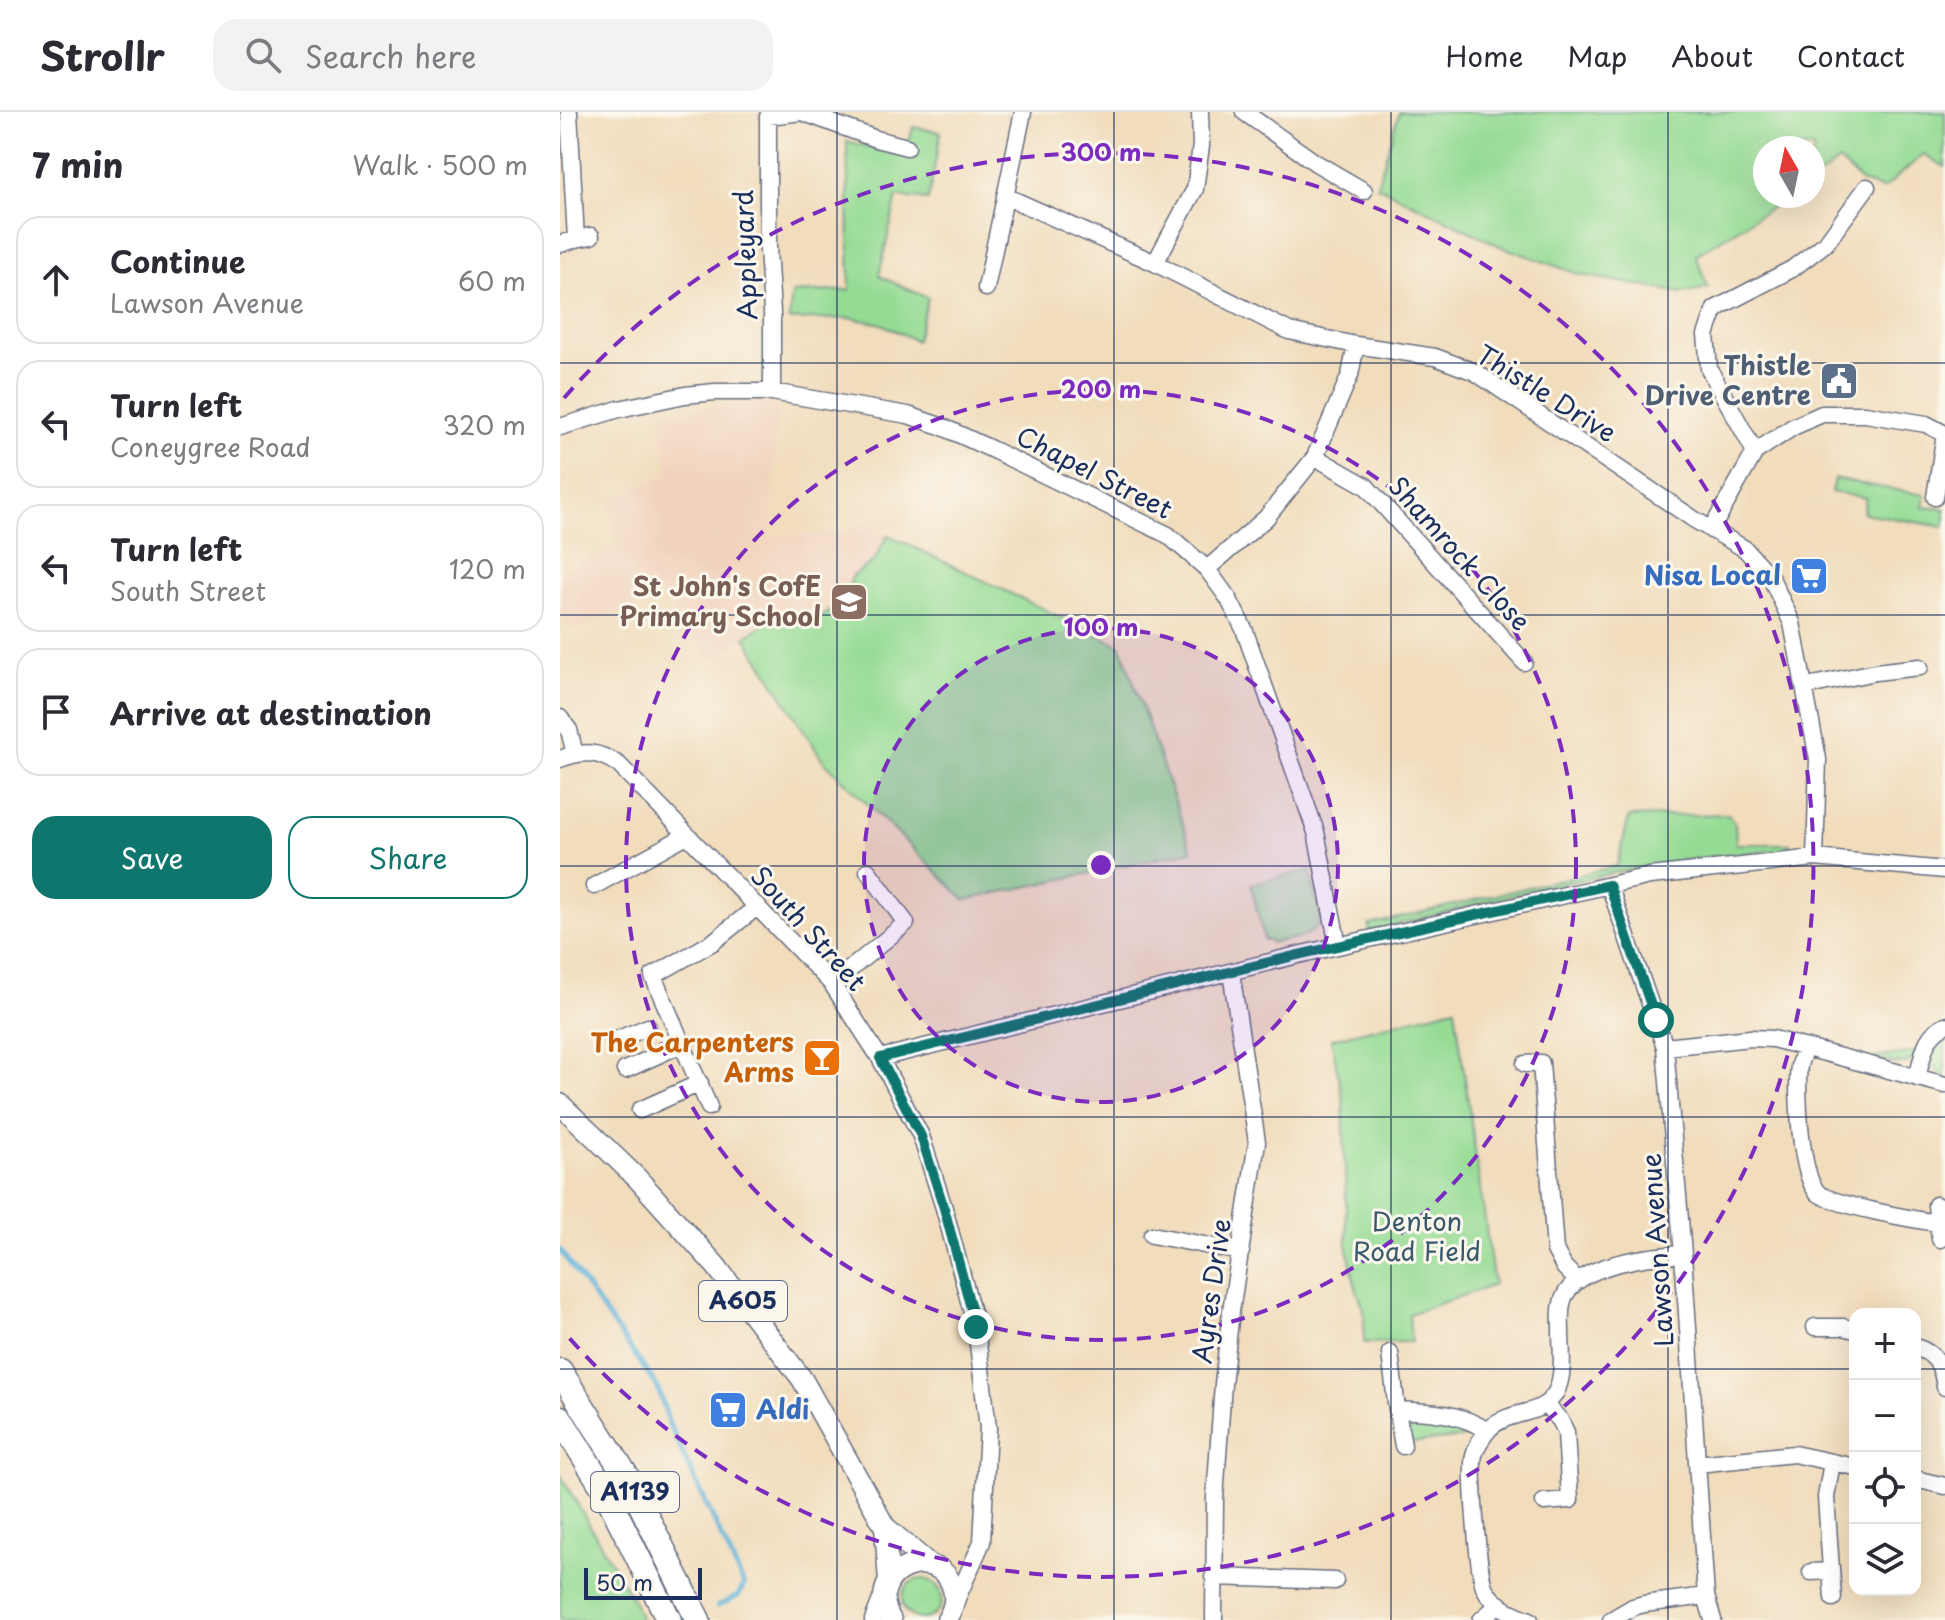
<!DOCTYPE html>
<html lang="en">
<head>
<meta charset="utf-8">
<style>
	body { margin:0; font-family:"Playpen Sans",sans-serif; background:#f2f2f3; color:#2b2b33 }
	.controls { position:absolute; right:24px; bottom:24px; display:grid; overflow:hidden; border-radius:16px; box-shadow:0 8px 32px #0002 }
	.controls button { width:72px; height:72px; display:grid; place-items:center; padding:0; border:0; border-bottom:2px solid #e1e1e2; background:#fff; color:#2b2b33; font:40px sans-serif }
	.compass { position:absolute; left:1193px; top:24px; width:72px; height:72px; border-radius:50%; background:#fff; box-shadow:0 8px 32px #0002; rotate:351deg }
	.scale { position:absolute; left:24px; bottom:20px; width:118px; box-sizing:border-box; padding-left:8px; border:4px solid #1b2f5e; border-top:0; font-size:22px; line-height:28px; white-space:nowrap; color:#1b2f5e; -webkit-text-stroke:6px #fbf7ec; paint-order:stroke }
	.stop { position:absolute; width:24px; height:24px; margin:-18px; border:6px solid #0f766e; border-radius:50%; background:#fff }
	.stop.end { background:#0f766e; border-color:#fff; box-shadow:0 2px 8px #0008 }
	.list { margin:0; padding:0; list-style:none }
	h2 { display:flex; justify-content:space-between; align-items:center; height:104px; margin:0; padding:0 32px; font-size:34px }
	h2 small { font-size:26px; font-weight:400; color:#7c7c81 }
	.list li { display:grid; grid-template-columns:52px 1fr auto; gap:24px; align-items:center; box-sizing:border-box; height:128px; margin:0 16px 16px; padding:0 16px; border:2px solid #e1e1e2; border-radius:24px }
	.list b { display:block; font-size:30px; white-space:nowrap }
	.list p { margin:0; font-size:26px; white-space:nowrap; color:#7c7c81 }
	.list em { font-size:26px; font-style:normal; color:#7c7c81 }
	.actions { display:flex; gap:16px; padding:24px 32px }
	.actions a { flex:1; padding:18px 0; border:2px solid #0f766e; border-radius:24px; text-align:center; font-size:28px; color:#0f766e }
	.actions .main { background:#0f766e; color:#fff }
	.icon { flex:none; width:44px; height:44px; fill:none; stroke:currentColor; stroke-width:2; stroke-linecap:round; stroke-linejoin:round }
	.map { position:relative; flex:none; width:1385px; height:1508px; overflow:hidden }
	header { display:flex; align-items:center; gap:48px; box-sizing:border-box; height:112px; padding:0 40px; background:#fff; border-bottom:2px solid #e1e1e2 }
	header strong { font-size:38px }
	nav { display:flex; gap:44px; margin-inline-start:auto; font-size:28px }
	.search { width:560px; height:72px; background:#f2f2f3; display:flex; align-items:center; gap:20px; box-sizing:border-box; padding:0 28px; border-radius:24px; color:#7c7c81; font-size:30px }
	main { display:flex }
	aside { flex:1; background:#fff }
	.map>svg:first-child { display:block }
</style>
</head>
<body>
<header>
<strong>Strollr</strong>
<div class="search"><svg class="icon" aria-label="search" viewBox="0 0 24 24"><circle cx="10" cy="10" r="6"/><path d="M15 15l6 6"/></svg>Search here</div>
<nav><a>Home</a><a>Map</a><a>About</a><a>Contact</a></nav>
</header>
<main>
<aside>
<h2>7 min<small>Walk · 500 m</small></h2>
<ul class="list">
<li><svg class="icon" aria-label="ahead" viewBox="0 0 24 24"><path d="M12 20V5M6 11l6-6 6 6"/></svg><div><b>Continue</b><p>Lawson Avenue</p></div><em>60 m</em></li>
<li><svg class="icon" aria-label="left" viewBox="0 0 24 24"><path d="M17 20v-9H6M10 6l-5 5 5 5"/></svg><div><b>Turn left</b><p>Coneygree Road</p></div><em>320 m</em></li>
<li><svg class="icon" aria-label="left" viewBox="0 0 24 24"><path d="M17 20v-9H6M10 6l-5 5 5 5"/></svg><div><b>Turn left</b><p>South Street</p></div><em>120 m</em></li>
<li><svg class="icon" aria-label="arrive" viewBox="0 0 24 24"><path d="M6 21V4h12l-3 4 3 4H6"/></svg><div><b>Arrive at destination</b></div></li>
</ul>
<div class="actions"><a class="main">Save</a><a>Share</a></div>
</aside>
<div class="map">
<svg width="1385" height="1508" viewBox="0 0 1385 1508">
	<rect width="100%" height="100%" fill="#fbf7ec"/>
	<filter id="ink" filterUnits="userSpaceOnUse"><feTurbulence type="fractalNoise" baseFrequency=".0125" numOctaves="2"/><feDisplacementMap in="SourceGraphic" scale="16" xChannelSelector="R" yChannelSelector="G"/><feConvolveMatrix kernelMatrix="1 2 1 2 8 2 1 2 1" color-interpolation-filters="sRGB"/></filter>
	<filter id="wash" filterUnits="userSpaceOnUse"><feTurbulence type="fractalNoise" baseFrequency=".006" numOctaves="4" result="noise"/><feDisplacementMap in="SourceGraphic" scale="32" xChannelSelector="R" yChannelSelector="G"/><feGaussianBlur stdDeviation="1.8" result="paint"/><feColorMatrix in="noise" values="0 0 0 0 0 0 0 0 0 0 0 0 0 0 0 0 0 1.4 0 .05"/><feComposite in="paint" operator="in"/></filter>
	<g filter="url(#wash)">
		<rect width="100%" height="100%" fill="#f1dcbb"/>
		<!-- built -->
		<path fill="#f2d4be" d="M188,291L218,293L210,424L278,420L304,411H313L328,423L515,512L262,647L185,526L151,548L99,478L13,519L0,503V460L57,433L48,388L108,363L100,300Z"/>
		<!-- green -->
		<path fill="#95db94" stroke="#588579" stroke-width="2" d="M839,0H1385V55L1364,42L1323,77L1302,70L1279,49L1253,69V36H1205V84H1230L1136,143L1148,176L1122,181L1021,163L940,134L817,74Z
			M353,15L381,20L368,88L337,84L319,164L368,186L356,229L322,212L291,206L229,208L232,181L290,178L287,29L345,44Z
			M1274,367L1365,383L1363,395L1385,397V415L1303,401L1306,386L1271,380Z
			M328,423L561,534L632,739L405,788L262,647L185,525L210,508L246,509L266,502L283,488L293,464L314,449Z
			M1168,702L1175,711L1176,732H1230V738C1087,744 948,786 809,819V813L1057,754L1069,705Z
			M750,758L761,807C756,826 729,827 711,831L709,828H704L691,772Z
			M895,896L934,1173L849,1202L851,1230L804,1231V1198L795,1173L787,1132L783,986L771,927Z
			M1385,918V966C1362,948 1370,937 1385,918Z
			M1359,939C1348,959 1332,951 1313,946Z
			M860,1304L900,1312L909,1325L848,1331C848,1319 851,1312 860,1304Z
			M0,1362L74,1490L81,1508H0Z
			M342 1487a20 20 0 1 1 40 0a20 20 0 1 1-40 0Z"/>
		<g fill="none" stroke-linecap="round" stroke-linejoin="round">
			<!-- stream -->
			<path stroke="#5db2d9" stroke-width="5" d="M0,1138L97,1274L110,1314L184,1473L178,1484L158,1494"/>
		</g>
	</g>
	<g filter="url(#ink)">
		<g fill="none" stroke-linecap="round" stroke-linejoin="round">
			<defs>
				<path id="minor" d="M9,0L16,127L31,124
					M684,0L756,51L804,79
					M445,84L595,151L729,219L796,233L875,245L915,260L1135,408L1185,437L1211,466L1232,511L1258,647L1255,746
					M0,132L16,127
					M595,151L635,77L641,34L640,0
					M426,176L463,0
					M212,280V200L208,137V4L242,0L316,27L347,35
					M0,315L59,297L125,283L155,280H212L348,303L383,315L431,337L608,423L647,457L668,486L684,517L756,720L778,834
					M1195,340L1149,257L1146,223L1155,197L1232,157L1266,131L1307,75
					M755,345L806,374L964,550
					M1375,385L1385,322
					M1151,418L1195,340L1233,315L1262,302H1305L1366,312L1385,322
					M647,457L706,406L755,345L790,263L796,233
					M1244,575L1315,560L1360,555
					M0,606L9,618L15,642
					M0,647C23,638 39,639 59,653L272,872L320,946L361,1024L384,1096L416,1215L428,1316L422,1430L395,1491
					M1049,773L1105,935L1123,1142L1146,1484L1153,1508
					M34,774L127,723
					M272,872L346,811L308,759
					M56,928L88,915
					M1105,935L1190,926L1213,927L1385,973
					M1245,936C1243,942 1240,948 1239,954C1236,977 1240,1066 1258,1081C1273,1093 1356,1108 1378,1111
					M320,946L742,842L1090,764L1255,746L1385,758
					M965,952L981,951L995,1138L1004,1155L1018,1169
					M65,958L124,931
					M1357,966C1363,944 1364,923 1385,913
					M149,995L93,864L153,830L198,794
					M80,998L140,971
					M1376,1093L1380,1127
					M592,1123L681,1140
					M1255,1215H1283L1295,1218
					M1355,1235C1376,1241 1382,1254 1385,1275
					M830,1241L837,1298C870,1300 900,1300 927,1319
					M837,1298L843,1334
					M1272,1350L1266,1385L1273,1486
					M1137,1352L1234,1342L1295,1355
					M1355,1367L1385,1374
					M984,1390L1010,1388L1006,1320L1000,1308L986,1293
					M1251,1460L1271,1459
					M653,1465L775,1469
					M313,1508L324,1480
					M654,1508L655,1386L663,1272L671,1199L697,1030L671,860
					M921,1508L939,1492
					M970,1508C953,1502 934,1494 925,1477C918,1464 910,1358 914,1343C916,1335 923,1324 929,1317C948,1297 982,1306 996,1280C1005,1262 1001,1238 1001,1219C1001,1208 999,1194 1005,1183C1023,1151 1090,1144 1123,1142
					M1051,1508L1073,1495L1084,1492L1146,1484"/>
				<path id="major" d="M0,992L77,1066L156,1154L242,1267L325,1415L370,1453
					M325,1415L329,1470
					M331,1508C301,1457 380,1429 393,1477C396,1489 393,1498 387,1508"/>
				<path id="highway" d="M0,1259L67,1365L138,1508
					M0,1306L44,1377L109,1508"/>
			</defs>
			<!-- minor casing -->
			<use href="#minor" stroke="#666c7f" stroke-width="19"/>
			<!-- major casing -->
			<use href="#major" stroke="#666c7f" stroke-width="23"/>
			<!-- highway casing -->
			<use href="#highway" stroke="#666c7f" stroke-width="27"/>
			<!-- minor -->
			<use href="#minor" stroke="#fff" stroke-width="16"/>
			<!-- major -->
			<use href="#major" stroke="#fff" stroke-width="20"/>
			<!-- highway -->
			<use href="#highway" stroke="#fff" stroke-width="24"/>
		</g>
	</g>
	<g fill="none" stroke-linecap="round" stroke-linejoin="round" filter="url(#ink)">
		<!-- route -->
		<path stroke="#0f766e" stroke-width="10" d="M416,1215L384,1096L361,1024L320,946L742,842L1049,773L1096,908"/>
	</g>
	<!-- grid -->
	<path fill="none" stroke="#1b2f5e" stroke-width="2" stroke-opacity="0.55" d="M277,0V1508M554,0V1508M831,0V1508M1108,0V1508M0,251H1385M0,503H1385M0,754H1385M0,1005H1385M0,1257H1295M1355,1257H1385"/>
	<!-- distance rings -->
	<circle cx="541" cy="753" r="237" fill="#7b2cbf" fill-opacity=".12"/>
	<g fill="none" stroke="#7b2cbf" stroke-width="4" stroke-dasharray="14 10">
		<circle cx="541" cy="753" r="237"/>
		<circle cx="541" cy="753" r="475"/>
		<path d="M4 286A712 712 0 1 1 4 1220"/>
	</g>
	<!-- icons -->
	<defs>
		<symbol id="civic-square" viewBox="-11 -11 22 22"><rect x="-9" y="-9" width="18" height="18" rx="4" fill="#5c6f8a" stroke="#fbf7ec"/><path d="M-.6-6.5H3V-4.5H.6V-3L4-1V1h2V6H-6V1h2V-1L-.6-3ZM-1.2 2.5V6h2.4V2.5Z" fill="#fff"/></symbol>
		<symbol id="supermarket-square" viewBox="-11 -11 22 22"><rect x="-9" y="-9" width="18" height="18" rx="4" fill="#3f7fe0" stroke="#fbf7ec"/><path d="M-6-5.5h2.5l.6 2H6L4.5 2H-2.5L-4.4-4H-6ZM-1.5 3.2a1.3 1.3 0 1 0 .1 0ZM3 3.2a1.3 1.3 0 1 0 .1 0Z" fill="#fff"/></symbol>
		<symbol id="school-square" viewBox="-11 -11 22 22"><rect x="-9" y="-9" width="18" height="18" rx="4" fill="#8d6e63" stroke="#fbf7ec"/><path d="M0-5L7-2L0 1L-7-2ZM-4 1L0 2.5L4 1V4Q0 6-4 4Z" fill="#fff"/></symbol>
		<symbol id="bar-square" viewBox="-11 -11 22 22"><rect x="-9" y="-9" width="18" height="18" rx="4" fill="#e8710a" stroke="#fbf7ec"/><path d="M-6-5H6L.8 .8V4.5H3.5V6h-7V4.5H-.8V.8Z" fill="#fff"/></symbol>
	</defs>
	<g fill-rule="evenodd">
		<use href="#civic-square" x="1257" y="247" width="44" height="44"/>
		<use href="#supermarket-square" x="1227" y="442" width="44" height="44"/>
		<use href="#school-square" x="267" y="468" width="44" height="44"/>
		<use href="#bar-square" x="240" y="924" width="44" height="44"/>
		<use href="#supermarket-square" x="146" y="1276" width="44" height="44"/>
	</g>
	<g text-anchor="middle" stroke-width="6" stroke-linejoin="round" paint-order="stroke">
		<!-- shield labels -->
		<g fill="#fbf7ec" stroke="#5e6b89" stroke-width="2">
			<rect x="139" y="1169" width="88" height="40" rx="6"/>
			<rect x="31" y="1360" width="88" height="40" rx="6"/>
		</g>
		<g font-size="24" font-weight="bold" fill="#1b2f5e">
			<text x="183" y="1197">A605</text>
			<text x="75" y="1388">A1139</text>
		</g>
		<!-- street labels -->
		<g font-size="26" fill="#1b2f5e" stroke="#fbf7ec">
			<text transform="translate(186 143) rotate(-92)" y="9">Appleyard</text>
			<text transform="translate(986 282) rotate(32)" y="9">Thistle Drive</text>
			<text transform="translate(534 361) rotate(27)" y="9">Chapel Street</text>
			<text transform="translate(899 442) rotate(48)" y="9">Shamrock Close</text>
			<text transform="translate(248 817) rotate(48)" y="9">South Street</text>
			<text transform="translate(1098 1138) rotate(-94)" y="9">Lawson Avenue</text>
			<text transform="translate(652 1179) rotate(-82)" y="9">Ayres Drive</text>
		</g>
		<!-- service labels -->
		<g font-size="26" font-weight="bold" fill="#4e5e75" stroke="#fbf7ec" text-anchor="end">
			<text x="1251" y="263">Thistle<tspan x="1251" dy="30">Drive Centre</tspan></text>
		</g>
		<!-- shop labels -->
		<g font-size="26" font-weight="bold" fill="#366cbe" stroke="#fbf7ec" text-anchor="end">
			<text x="1221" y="473">Nisa Local</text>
			<text x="196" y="1307" text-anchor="start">Aldi</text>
		</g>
		<!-- education labels -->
		<g font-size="26" font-weight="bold" fill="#785e54" stroke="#fbf7ec" text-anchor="end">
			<text x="261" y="484">St John's CofE<tspan x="261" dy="30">Primary School</tspan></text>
		</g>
		<!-- food labels -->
		<g font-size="26" font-weight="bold" fill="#c56008" stroke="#fbf7ec" text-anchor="end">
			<text x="234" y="940">The Carpenters<tspan x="234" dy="30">Arms</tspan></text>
		</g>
		<!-- park labels -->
		<g font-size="26" fill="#3a5a6c" stroke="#fbf7ec">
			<text x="857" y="1119">Denton<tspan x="857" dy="30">Road Field</tspan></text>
		</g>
	</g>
	<circle cx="541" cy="753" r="12" fill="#7b2cbf" stroke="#fbf7ec" stroke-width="4"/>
	<g font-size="24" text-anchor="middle" font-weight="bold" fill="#7b2cbf" stroke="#fbf7ec" stroke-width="6" stroke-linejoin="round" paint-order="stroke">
		<text x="541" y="49">300 m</text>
		<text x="541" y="286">200 m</text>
		<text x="541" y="524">100 m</text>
	</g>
</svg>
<div class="controls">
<button>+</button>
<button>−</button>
<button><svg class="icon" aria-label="locate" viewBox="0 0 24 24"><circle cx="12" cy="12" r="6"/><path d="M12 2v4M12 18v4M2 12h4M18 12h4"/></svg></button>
<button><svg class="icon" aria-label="layers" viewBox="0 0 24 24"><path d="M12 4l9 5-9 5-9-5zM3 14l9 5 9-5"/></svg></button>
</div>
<svg class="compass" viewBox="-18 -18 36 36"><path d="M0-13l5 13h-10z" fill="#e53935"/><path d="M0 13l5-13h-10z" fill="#7c7c81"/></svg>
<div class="scale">50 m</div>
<div class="stop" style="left:1096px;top:908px"></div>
<div class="stop end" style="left:416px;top:1215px"></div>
</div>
</main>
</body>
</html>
